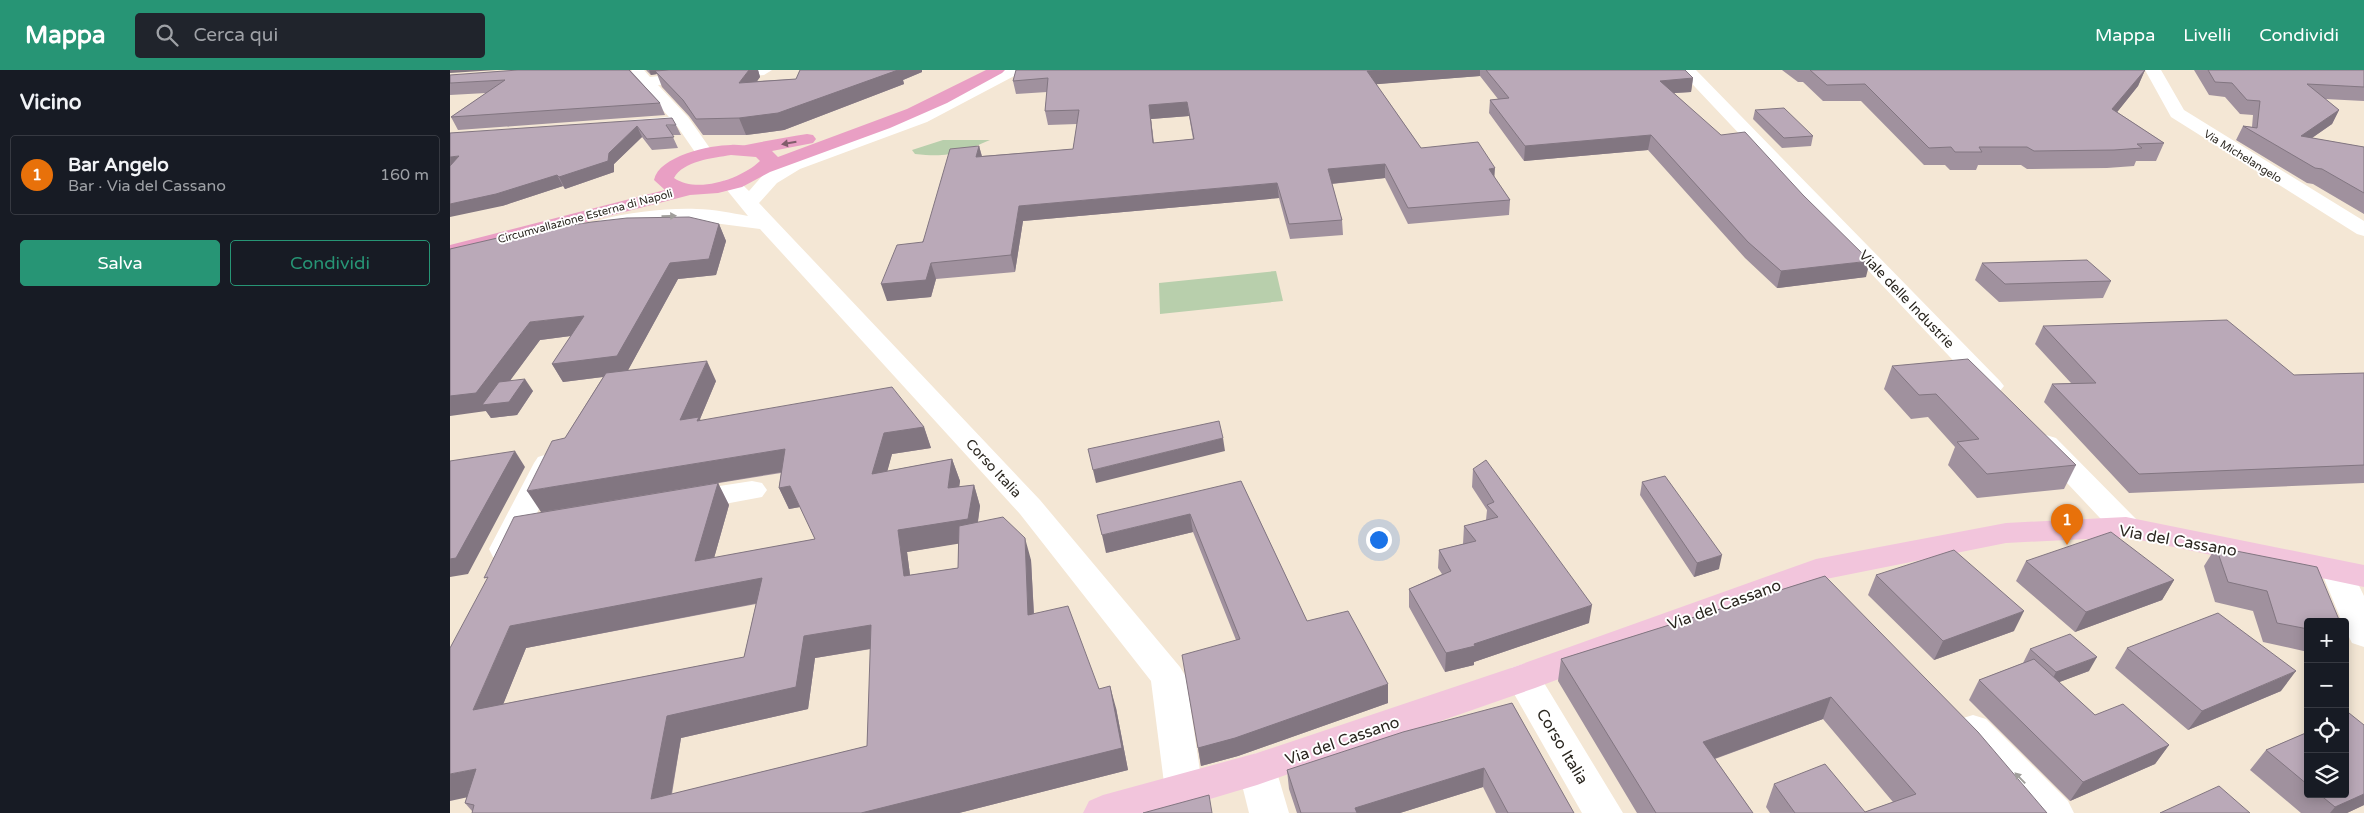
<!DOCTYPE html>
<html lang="it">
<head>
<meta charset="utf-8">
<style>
	body { margin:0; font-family:"Varela Round",sans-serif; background:#20242c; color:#f1f3f6 }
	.controls { position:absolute; right:15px; bottom:15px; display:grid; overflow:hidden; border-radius:5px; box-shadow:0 2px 12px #0003 }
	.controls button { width:45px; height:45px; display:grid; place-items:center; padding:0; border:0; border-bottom:1px solid #363941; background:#171b24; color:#f1f3f6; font:25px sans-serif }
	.you { position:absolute; left:928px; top:469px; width:18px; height:18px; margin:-12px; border:4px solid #fff; border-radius:50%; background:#1a73e8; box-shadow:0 0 0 8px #1a73e833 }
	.badge { display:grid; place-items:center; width:32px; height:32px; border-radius:50%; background:#279575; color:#fff; font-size:16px; font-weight:700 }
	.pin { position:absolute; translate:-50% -41px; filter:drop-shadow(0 1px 2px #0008) }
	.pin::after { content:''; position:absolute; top:26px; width:18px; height:15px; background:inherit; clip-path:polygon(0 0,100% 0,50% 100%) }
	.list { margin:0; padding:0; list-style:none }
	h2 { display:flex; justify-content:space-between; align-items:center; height:65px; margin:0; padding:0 20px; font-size:21px }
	h2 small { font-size:16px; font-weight:400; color:#9ea1a6 }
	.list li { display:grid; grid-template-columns:32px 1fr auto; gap:15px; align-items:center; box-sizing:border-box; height:80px; margin:0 10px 10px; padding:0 10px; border:1px solid #363941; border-radius:5px }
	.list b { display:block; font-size:19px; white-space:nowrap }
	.list p { margin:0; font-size:16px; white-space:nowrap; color:#9ea1a6 }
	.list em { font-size:16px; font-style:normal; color:#9ea1a6 }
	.actions { display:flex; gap:10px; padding:15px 20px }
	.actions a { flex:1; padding:11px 0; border:1px solid #279575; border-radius:5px; text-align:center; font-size:18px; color:#279575 }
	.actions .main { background:#279575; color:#fff }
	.icon { flex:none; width:28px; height:28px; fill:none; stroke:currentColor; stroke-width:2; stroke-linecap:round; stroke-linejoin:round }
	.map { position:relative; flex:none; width:1914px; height:743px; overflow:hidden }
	header { display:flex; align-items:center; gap:30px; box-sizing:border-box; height:70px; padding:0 25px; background:#279575; color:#fff }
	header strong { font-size:24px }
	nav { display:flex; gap:28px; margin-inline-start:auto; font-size:18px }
	.search { width:350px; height:45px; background:#20242c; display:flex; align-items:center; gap:12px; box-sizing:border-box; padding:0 18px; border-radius:5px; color:#9ea1a6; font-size:19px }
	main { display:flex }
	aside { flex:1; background:#171b24 }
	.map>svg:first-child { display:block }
</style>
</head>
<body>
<header>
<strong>Mappa</strong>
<div class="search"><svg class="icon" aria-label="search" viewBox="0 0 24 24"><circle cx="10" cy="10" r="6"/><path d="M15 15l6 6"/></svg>Cerca qui</div>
<nav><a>Mappa</a><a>Livelli</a><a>Condividi</a></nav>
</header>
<main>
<aside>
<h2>Vicino<small></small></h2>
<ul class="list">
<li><span class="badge" style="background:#e8710a">1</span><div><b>Bar Angelo</b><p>Bar · Via del Cassano</p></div><em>160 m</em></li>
</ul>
<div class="actions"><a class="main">Salva</a><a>Condividi</a></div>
</aside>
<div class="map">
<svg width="1914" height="743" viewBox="0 0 1914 743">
	<rect width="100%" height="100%" fill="#f4e7d5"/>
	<!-- green -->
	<path fill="#b8cfac" d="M493,70H540C510,83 499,88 465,84L462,80Z
		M826,201L833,231L710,244L709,213Z"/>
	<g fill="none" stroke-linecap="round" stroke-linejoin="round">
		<!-- minor -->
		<path fill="#fff" fill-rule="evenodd" d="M182,0H194L200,7L268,0H322L314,5L208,15L238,47L264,84L261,88H249L227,56L186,59L180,58L177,54L180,50L219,47L182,6L180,3Z
			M553,0H573L570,3L477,52L350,99L327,113L309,133L590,430L730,597L736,607L753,721L748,733L734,738L720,733L715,721L701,611L570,444L310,159L248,151L201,153L157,160L150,158L147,154L150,150C181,142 215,138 247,139C264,139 281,143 298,146L272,114L275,110C287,107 291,113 299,121L313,105L336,91L465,44Z
			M1229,0H1246L1550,311L1554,316L1550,321L1541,324L1532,321Z
			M1695,0H1711L1734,40L1914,151V166L1907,164L1721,47Z
			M1596,365L1606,368L1687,450L1691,457L1687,464L1676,467L1665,464L1586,380L1582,374L1586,368Z
			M98,384L108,387L112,393L65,487L54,490L43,487L39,479L84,393L88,387Z
			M302,411L312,413L317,420L312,427L237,441L227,438L222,431L227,424L237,421Z
			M1887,490L1898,493L1914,526V577L1902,573L1895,559V552H1892L1871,501L1876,493Z
			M1073,594L1085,598L1173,743H1132L1055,608L1061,598Z
			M1523,645L1536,649L1618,731L1624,743H1578L1510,671L1505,660L1510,649Z
			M807,683L820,688L826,699L839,743H799L788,699L794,688Z"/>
		<!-- major -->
		<path fill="#f2c5dc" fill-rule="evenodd" d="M1676,447L1914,495V517L1676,467L1556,473L1371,510L1085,618L807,715L713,743H633L639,731L653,725L807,683L1061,598L1366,489L1556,453Z"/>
		<!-- highway -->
		<path fill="#e99fc4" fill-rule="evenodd" d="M536,0H555L552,3L497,33L440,58L320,102L292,117L268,123L240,125L0,187V175L215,120L204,110C209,86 260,75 281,75C286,74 291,76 296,75C316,71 337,67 357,64L363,65L366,69L363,73L322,81L328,87L457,39ZM281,85L306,87L310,91C291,109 247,124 224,108C233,91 263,88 281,85Z"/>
	</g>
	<!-- wall -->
	<path fill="#a0919e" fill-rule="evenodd" d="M180,0L210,33L215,45L8,60L1,47L36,23L0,25V13Z
		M196,0H308L310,7L307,11L346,9L350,0H472V2L453,10L454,14L334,60L296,65H253L239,46L212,17L207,4L201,5Z
		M566,0H1235L1243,8L1241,22L1224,23L1416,207L1327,218L1295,188L1198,80L1074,91L1039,43L1040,30L1048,29L1030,6L926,14L971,78L1044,107L1060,130L1059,145L958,154L935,108L882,114L892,150L893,165L840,169L829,128L573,151L565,202L486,209L481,227L437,231L529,76L532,86L623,79L627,54L598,55L595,41L597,22L566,24L563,11ZM739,46L743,69L704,73L701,49Z
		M1332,0H1695L1688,16L1667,42L1714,73L1706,91H1686L1684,96L1657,98L1577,99L1571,95H1528L1526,100H1500L1495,95H1474L1411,31H1373L1353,12H1348Z
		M1744,0H1914V31L1875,29L1889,40L1882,54L1862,68L1914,77V144L1863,114L1857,113L1786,70L1793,56L1802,57L1803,45L1790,44L1775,27L1759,25Z
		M1305,40L1363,66L1361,76L1332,78L1303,49Z
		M226,55L231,65H222L228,78L202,80L192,67L164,94V102L115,119L113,116L52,136L0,63Z
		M177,148L269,154L276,171L266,205L228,209L178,300L266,311L250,349V350L474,357L481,378L442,384L437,401L502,389L510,411L509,417L524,415L530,436L528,452L581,490L584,544L666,638L678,700L509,743H22V741L15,733L91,442L115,368L153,307L113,312L102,294L121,266L90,270L60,310L83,321L67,345L41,348L36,341ZM331,403L329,418L339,439L350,437L365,469L264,488L279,435L268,413L139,434ZM508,473V498L460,505L457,482ZM306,534L294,587L53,634L76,578ZM421,579L417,676L222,724L231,668L358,639L365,588Z
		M1532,193L1661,211L1653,228L1549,232L1525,210Z
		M1593,256L1844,305L1914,303V413L1679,423L1594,332L1602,314L1621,313L1585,274Z
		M1442,296L1626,395L1614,419L1527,428L1498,395L1505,377L1478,347L1461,349L1434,319Z
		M1023,399L1139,553L1024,592V595L995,602L959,537V519L992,504L988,498L989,480L1013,474L1014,456L1036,450L1037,440L1022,417Z
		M791,411L857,551L938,633L788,686L751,696L748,678L786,570L743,462L656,483Z
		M1192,412L1269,499L1244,507L1190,425Z
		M1766,477L1858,552V582L1813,572L1803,541L1765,532L1754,496Z
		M1576,491L1724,510L1712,530L1625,562L1566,511Z
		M1426,505L1564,561L1484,590L1418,525Z
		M1375,506L1597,743H1320L1316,737L1324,714L1415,742L1443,732L1373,649L1265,689L1303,743H1187L1108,611L1111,589Z
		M1677,578L1831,621L1738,660L1665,598Z
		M1580,579L1639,601L1609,612L1645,645L1719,675L1705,694L1620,731L1519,630L1529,610L1573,593Z
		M1062,633L1124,743H1046L1033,717L950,743H847L839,719L837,700Z
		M1914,655V735L1897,743H1851L1800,700L1816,680L1858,662V724H1895Z"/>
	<!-- shaded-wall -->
	<path fill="#827681" d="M0,0H46L0,3Z
		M199,0H250L205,1L207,4L201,5Z
		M299,0H308L310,7L295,28L289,13Z
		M443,0H472V2L453,10L454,14L334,60L296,65L289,48Z
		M934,0H1030V6L917,15V1Z
		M1695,0L1688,16L1656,56L1662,39Z
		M1243,8L1241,22L1208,24L1210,11Z
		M737,32L739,46L701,49L705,87L699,35Z
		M1889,40L1882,54L1843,81L1851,66Z
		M187,56L192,67L164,94V102L115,119L109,107L159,83Z
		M1201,65L1198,80L1074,91L1075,76Z
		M529,76L533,91L526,87Z
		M9,86L0,98V87Z
		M935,94V108L879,114L878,99Z
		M1045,98L1044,113L1039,99Z
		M107,105L113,116L52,136L0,147V134Z
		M827,113L829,128L573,151L565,202L561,185L569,136Z
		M269,154L276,171L266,205L228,209L176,304L113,312L102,294L220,193Z
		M1420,191L1416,207L1327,218L1331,201Z
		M481,193L486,209L481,227L437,231L431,214Z
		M134,246L143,263L90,270L43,334L75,309L83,321L67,345L41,348L36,341L0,346V326L80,252Z
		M257,291L266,311L250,349L259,368L230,350Z
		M474,357L481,378L442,384L431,425L422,404L434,363Z
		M773,368L775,381L646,413L643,400Z
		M335,379L344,400L91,442L77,421Z
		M65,381L75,397L18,504L0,507V489Z
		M502,389L510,411L506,439L498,418Z
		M268,413L279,435L257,513L245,491Z
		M524,415L530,436L525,471L457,482L463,528L454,506L448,460Z
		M340,416L350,437L339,439L329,418Z
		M740,444L743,462L656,483L652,465Z
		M575,468L581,490L585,567L578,545Z
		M1272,485L1269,499L1244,507L1247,493Z
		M312,508L323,530L76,578L42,662L23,640L60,556Z
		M1724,510L1712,530L1625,562L1636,542Z
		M1142,535L1139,553L1024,592V595L995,602L996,583Z
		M1574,541L1564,561L1484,590L1493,571Z
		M421,555L431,577L365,588L358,639L231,668L218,743L201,729L217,646L354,566Z
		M1647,587L1639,601L1599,616L1606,602Z
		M1846,601L1831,621L1738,660L1752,641Z
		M938,614V633L788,686L751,696L748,678Z
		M660,616L666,638L678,700L509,743H411Z
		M1381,627L1373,649L1247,695L1253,672Z
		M1719,675L1705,694L1620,731L1633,712Z
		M1034,698L1033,717L950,743H905V738Z
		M26,699L46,721L0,731V704Z
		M1914,724V735L1897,743H1880L1885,737Z"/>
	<!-- building -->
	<path fill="#baa9b8" stroke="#827681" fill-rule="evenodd" d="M68,0H179L210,33L1,47L55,10L0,13V5Z
		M219,0H299L289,13L346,9L350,0H448L328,43L289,48L246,49L233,30L205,1Z
		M566,0H934L917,1L971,78L1028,72L1045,98L1039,99L1060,130L958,138L935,94L878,99L892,150L839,154L827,113L569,136L561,185L481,193L476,210L431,214L447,175L473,172L500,79L529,76L526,87L623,79L629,40L595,41L598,8L563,11ZM737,32L744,69L703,73L699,35Z
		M1036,0H1235L1243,8L1210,11L1271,65L1295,62L1353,125L1420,191L1331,201L1298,172L1201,65L1075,76L1040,30L1059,28Z
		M1360,0H1695L1662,39L1714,73L1687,74L1692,78L1664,80L1584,81L1577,77H1529L1532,82H1505L1501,77L1479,78L1415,14L1377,15Z
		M1758,0H1914V17L1857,14L1889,40L1851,66L1914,77V123L1872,99L1865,98L1793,56L1807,58L1810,31L1797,30L1782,13L1765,12Z
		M1334,38L1363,66L1334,68L1305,40Z
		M222,48L226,55H216L224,67L197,69L187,56L159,83L158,91L109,107L107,105L46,124L0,134V96L9,86L0,87V63Z
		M239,147L269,154L259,189L220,193L167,286L102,294L134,246L80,252L26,323L0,326V179L69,163L142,152L177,148Z
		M1637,190L1661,211L1555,214L1532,193Z
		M1777,250L1844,305L1914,303V395L1689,404L1602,314L1646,313L1593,256Z
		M1518,289L1626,395L1537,404L1507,372L1529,369L1486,324L1469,325L1442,296Z
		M257,291L230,350L249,347L247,351L442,317L474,357L434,363L422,404L502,389L498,418L524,415L518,449L448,460L454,506L508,498L509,456L553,447L575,468L578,545L618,536L649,619L660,616L672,678L411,743H22L24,735L15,733L26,699L0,704V578L38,507L34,508L64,447L268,413L245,491L365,469L340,416L329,418L335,379L77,421L102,371L115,368L156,303ZM312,508L294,587L23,640L60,556ZM421,555L417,676L201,729L217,646L346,617L354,566Z
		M75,309L59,332L32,335L49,312Z
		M769,351L773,368L643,400L638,379Z
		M65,381L6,488L0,489V391Z
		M1036,390L1142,535L1024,574L1025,576L996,583L959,519L1001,501L989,480L1026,471L1014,456L1048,447L1037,435L1044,432L1023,399Z
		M1215,406L1272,485L1247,493L1192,412Z
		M791,411L857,551L898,541L938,614L785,668L748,678L732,585L790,569L740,444L652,465L647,445Z
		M1661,462L1724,510L1636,542L1576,491Z
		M1766,477L1867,497L1890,552H1858V559L1827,553L1817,521L1778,512Z
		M1504,480L1574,541L1493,571L1426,505Z
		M1375,506L1528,662L1597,743H1345L1324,714L1375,694L1415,742L1466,724L1381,627L1253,672L1303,743H1206L1111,589Z
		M1768,543L1846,601L1752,641L1677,578Z
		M1620,564L1647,587L1606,602L1580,579Z
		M1584,589L1645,645L1673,634L1719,675L1633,712L1529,610Z
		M1062,633L1124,743H1058L1034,698L905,738L907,743H851L837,700L953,662Z
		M1899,643L1914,655V724L1885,737L1869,724H1895V645Z
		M1858,662V715L1816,680Z
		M1769,716L1800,743H1710Z
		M759,725L762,743H693Z"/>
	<!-- one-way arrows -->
	<defs><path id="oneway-solid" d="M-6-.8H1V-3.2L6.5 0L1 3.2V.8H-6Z" transform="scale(1.25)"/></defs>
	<use fill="#805d6a" href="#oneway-solid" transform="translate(339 73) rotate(170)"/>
	<g fill="#a09e9b">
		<use href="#oneway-solid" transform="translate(219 146) rotate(-2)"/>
		<use href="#oneway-solid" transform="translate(1570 708) rotate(-134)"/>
	</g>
	<g text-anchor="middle" stroke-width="4" stroke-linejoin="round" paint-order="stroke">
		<!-- far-street labels -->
		<g font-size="11" fill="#2b2720" stroke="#fff">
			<text transform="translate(1793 86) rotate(32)" y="4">Via Michelangelo</text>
			<text transform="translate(135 146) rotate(-15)" y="4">Circumvallazione Esterna di Napoli</text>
		</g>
		<!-- street labels -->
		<g font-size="14" fill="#2b2720" stroke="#fff">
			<text transform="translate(1457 229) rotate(46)" y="5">Viale delle Industrie</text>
			<text transform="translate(544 398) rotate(47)" y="5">Corso Italia</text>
		</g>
		<!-- near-street labels -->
		<g font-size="16" fill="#2b2720" stroke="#fff">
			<text transform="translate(1728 470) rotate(10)" y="6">Via del Cassano</text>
			<text transform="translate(1274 534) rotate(-20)" y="6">Via del Cassano</text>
			<text transform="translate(892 670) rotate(-19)" y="6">Via del Cassano</text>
			<text transform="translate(1113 676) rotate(59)" y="6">Corso Italia</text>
		</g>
	</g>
</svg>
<div class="controls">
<button>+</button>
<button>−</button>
<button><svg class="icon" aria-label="locate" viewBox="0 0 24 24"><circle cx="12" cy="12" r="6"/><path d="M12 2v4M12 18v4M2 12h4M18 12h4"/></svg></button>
<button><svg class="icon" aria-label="layers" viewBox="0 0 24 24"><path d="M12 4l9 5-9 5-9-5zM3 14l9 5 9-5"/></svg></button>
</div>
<div class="you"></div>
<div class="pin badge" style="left:1617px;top:475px;background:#e8710a">1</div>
</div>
</main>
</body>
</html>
